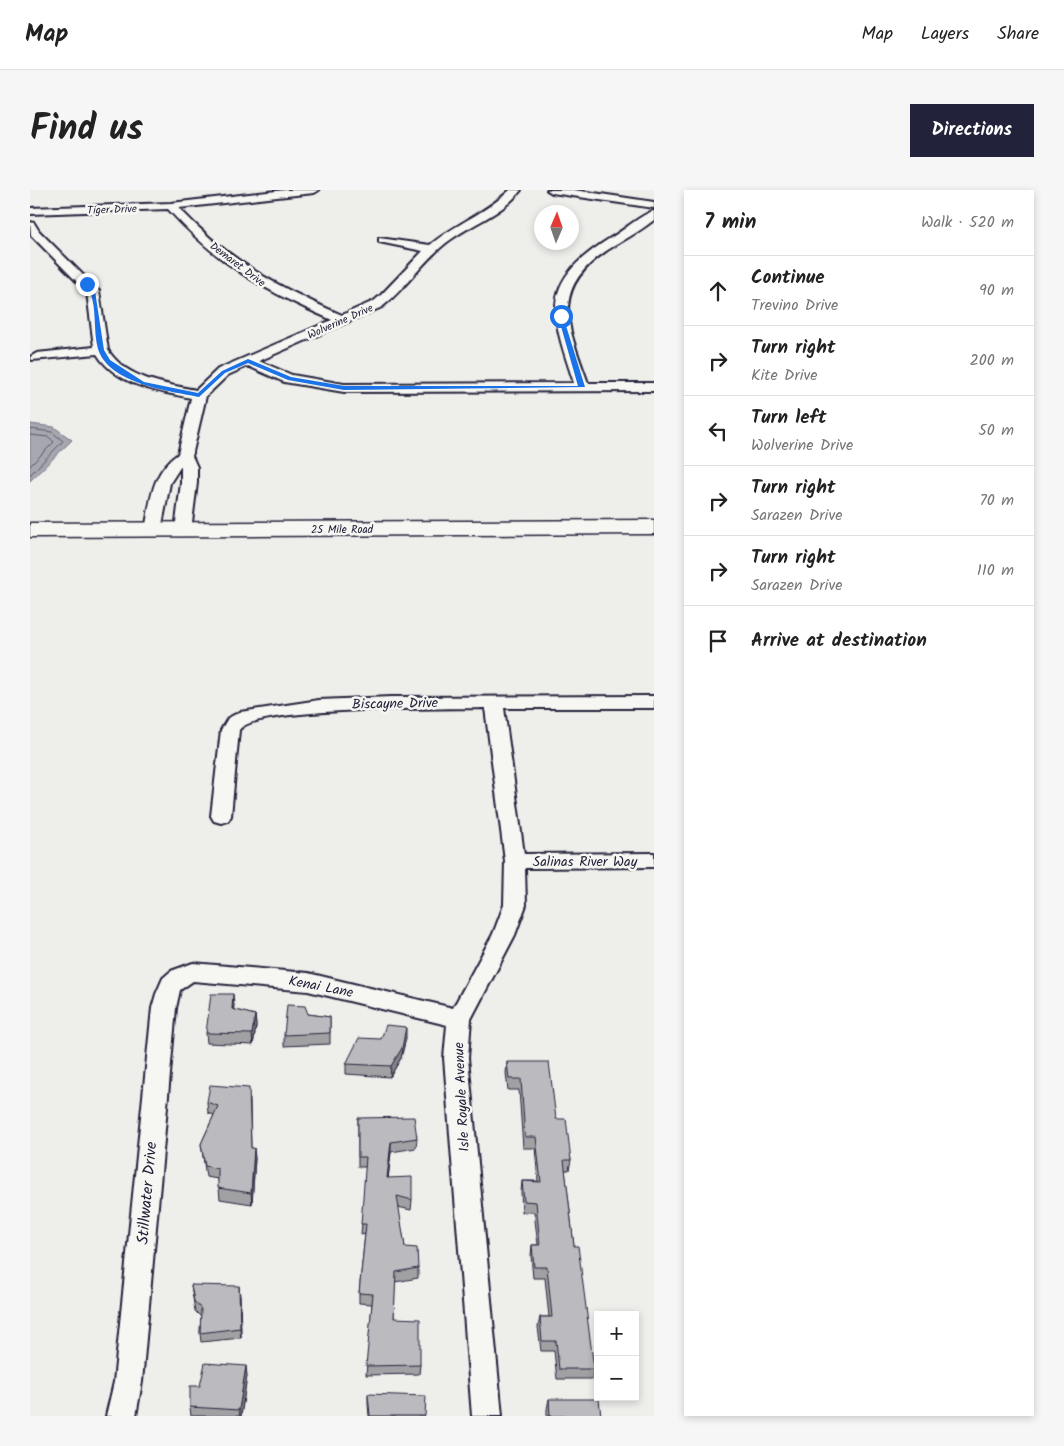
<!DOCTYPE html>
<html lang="en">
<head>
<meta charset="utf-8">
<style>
	body { margin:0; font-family:Kalam,sans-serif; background:#f6f6f6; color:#222 }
	.controls { position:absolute; right:15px; bottom:15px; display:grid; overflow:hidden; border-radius:0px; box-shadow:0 2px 8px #0003 }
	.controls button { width:45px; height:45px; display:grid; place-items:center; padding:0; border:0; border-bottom:1px solid #e0e0e0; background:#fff; color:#222; font:25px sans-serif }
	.compass { position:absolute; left:504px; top:15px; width:45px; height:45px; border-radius:50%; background:#fff; box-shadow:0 2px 8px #0003; rotate:2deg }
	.stop { position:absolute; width:15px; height:15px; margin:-11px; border:4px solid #1a73e8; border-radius:50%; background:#fff }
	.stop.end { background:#1a73e8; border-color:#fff; box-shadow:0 1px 5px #0008 }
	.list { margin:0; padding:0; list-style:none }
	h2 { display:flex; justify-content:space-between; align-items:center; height:65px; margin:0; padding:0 20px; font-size:21px }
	h2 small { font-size:16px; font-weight:400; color:#767676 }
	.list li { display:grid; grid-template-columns:32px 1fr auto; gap:15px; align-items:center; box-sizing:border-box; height:70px; padding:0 20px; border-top:1px solid #e0e0e0 }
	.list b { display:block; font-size:19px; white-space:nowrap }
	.list p { margin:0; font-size:16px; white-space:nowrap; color:#767676 }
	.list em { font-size:16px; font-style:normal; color:#767676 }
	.icon { flex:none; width:28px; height:28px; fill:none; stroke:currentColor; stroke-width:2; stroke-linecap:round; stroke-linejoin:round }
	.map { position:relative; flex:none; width:624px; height:1226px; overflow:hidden; border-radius:0px }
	header { display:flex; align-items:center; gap:30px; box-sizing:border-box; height:70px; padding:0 25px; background:#fff; border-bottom:1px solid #e0e0e0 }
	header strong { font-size:24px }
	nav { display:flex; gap:28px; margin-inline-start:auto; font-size:18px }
	.intro { display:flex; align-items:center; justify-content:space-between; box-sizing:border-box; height:120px; padding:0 30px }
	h1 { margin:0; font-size:35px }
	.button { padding:12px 22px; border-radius:0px; background:#22223b; color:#fff; font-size:18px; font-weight:700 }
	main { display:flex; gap:30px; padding:0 30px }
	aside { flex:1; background:#fff; border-radius:0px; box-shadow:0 2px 8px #0003 }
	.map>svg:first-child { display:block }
</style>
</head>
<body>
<header>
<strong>Map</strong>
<nav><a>Map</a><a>Layers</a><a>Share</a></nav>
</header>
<div class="intro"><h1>Find us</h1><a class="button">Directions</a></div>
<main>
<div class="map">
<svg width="624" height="1226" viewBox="0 0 624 1226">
	<rect width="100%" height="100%" fill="#eeeeeb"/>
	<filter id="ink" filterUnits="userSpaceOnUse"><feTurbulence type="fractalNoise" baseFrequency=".02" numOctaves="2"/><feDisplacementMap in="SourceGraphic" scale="10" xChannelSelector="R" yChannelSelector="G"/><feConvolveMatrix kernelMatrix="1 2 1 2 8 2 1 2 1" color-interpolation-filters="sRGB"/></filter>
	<g filter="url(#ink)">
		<!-- water -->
		<path fill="#a7a7af" stroke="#727281" d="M0,234L24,237L42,250L0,291Z"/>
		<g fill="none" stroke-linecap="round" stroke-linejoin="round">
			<!-- shore -->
			<path stroke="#575769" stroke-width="1" d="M0,239L22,242L33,251L0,285
				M0,245L19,247L24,252L0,276"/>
			<defs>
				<path id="street" d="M255,0H289L284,3L149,18C200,72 246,96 312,125L344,111L351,105L393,61L349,52V48L400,55C425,34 456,23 480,0H491C472,25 440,34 416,53C392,72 376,98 352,117L229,171L262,185L314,194L544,193C520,121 509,92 582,47C593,41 613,23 624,21V30C609,42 592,51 576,61C518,101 539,138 558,193H624V201L314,202L254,192L218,176L198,185L176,206L162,266L167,277V293L161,340L153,345L145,340L151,293V276L140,293L131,340L123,345L117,343L115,340C121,310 121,283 148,264L161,208C128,201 87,196 67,164L2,170L0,167L7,163L64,157L57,102L1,45L0,32L4,33L9,41L69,101L78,160C96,189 135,194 166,200L188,179L302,130C232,99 190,76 138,19L0,24V18L141,13Z
					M517,0H544L624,12V18L522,3Z
					M624,506V518H474L494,664L624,663V677L495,678L496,715L485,745L441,829L438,868L472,1226H442L414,868L417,835L278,801L163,791L150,800L146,818L112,1192L106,1226H76L84,1192L122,818L126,804L133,788L141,781L163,773L278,783L423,818L463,744L474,715L475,671L455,518C420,519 224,516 209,540L201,626L198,631L191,633L184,631L181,626L191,540L198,528L210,522L289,510L361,507Z"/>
				<path id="secondary" d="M624,330V344L0,347V333Z"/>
			</defs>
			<!-- street casing -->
			<use href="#street" stroke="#22223b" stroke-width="4"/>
			<!-- secondary casing -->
			<use href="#secondary" stroke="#22223b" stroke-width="3"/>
			<!-- street -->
			<use href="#street" fill="#f6f6f2" fill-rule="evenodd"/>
			<!-- secondary -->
			<use href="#secondary" fill="#f6f6f2" fill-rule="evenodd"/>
		</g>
		<!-- wall -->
		<path fill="#a1a1a4" stroke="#22223b" d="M204,815L203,820L225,825L226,836L223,855L177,853L176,843Z
			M278,824L300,827V854L254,856V845Z
			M376,848L371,868L360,887L316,884V874L351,849Z
			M477,872L526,929L541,970L539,980H535L544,1056L564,1179L562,1189H527L524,1161H511L508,1137L510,1127H519L515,1088H503L501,1066L502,1055H508L504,1022H492L491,1002L492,991H508L505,958H493L489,900H478L476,883Z
			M220,909L221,958L225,968L222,1014L190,1009L188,989L176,987L171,954L184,925L178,923L177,912Z
			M328,928L387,948L386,958L361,962L358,988L382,1010L381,1020L368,1017L375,1057L388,1078V1088L365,1092L364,1128L390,1175L389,1184L336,1185L342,1114L329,1113V1103L335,1044L331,1045L336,977H328Z
			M161,1095L210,1106L211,1148L171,1152L170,1143L171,1127L165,1121Z
			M217,1186L211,1226H161L160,1217L170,1196Z
			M338,1204L395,1226H339L338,1214Z
			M519,1209L571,1226H517V1219Z"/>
		<!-- shaded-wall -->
		<path fill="#838386" stroke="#22223b" d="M203,804L204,815L203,830L202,819Z
			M225,825L226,836L223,855L222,844Z
			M376,837V848L371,868L360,887L361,876Z
			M361,952V962L357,999V988Z
			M224,958L225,968L222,1014L221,1003Z
			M209,1096L210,1106L211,1148L210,1138Z
			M216,1176L217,1186L211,1226H210L209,1220Z"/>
		<!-- building -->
		<path fill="#bbbbbf" stroke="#22223b" d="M181,804H203L202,819L225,825L222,844L176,843Z
			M257,815L275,816L278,824L300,827V843L254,845Z
			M356,835L376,837L372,858L361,876L316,874L329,848L351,849Z
			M477,872H519L526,929H536L541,970H534L544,1056H548L564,1179H529L526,1151H512L510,1127H522L517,1077H504L502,1055H510L506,1012L494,1011L492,991L511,992L506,947H495L491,889H479Z
			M180,895L219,898L221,958H224L221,1003L188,998V979L175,976L171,954L188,916L177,912Z
			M384,927L387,948L361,952L357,988L382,987V1010L367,1006L375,1057L387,1058L388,1078L366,1082L364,1128L390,1129V1175L336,1176L343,1104L329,1103L336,1034H331L336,967H328V928Z
			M161,1095L209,1096L210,1138L170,1143L171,1119L164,1111Z
			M175,1173L216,1176L209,1220L160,1217V1196H170Z
			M338,1204L396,1206L395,1226H340Z
			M519,1209H569L571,1226H520Z"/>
	</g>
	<!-- route -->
	<path fill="#1a73e8" d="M55,92H58L65,101L74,160L80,170L114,192L168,203L192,181L218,169L261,187L314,196H548L528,126L531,125L533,126L555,197L314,200L258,190L218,173L195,183L169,207C140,201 79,194 68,159C63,141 67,119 60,102C59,98 56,96 55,92Z"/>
	<g text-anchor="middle" stroke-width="5" stroke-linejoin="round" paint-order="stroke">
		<!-- far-street labels -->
		<g font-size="11" fill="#22223b" stroke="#f6f6f2">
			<text transform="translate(82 19) rotate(-2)" y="4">Tiger Drive</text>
			<text transform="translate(208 74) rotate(37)" y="4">Demaret Drive</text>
			<text transform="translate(310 131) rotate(-24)" y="4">Wolverine Drive</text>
			<text x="312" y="343">25 Mile Road</text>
		</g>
		<!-- street labels -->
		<g font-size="14" fill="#22223b" stroke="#f6f6f2">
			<text transform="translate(365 513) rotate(-1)" y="5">Biscayne Drive</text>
			<text x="555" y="676">Salinas River Way</text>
			<text transform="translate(291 796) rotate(11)" y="5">Kenai Lane</text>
			<text transform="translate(431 907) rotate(-93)" y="5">Isle Royale Avenue</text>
		</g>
		<!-- near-street labels -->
		<g font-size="16" fill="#22223b" stroke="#f6f6f2">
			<text transform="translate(116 1003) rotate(-85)" y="6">Stillwater Drive</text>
		</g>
	</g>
</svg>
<div class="controls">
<button>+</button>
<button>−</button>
</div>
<svg class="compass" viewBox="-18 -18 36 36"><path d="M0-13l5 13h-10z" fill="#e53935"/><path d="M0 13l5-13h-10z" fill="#767676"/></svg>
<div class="stop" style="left:531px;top:126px"></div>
<div class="stop end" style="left:57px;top:94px"></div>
</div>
<aside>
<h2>7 min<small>Walk · 520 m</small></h2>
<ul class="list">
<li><svg class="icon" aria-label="ahead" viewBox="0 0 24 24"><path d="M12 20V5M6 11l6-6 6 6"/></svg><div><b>Continue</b><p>Trevino Drive</p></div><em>90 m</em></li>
<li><svg class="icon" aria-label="right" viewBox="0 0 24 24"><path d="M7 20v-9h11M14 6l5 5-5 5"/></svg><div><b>Turn right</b><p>Kite Drive</p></div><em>200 m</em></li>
<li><svg class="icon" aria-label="left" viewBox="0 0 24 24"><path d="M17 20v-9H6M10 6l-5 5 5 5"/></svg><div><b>Turn left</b><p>Wolverine Drive</p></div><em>50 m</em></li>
<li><svg class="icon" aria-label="right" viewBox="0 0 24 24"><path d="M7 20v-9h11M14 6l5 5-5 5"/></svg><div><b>Turn right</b><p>Sarazen Drive</p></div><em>70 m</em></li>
<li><svg class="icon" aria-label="right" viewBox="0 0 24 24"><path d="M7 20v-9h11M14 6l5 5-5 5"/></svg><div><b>Turn right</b><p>Sarazen Drive</p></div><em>110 m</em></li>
<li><svg class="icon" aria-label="arrive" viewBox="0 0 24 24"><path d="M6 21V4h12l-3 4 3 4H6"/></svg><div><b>Arrive at destination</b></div></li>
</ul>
</aside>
</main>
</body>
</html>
